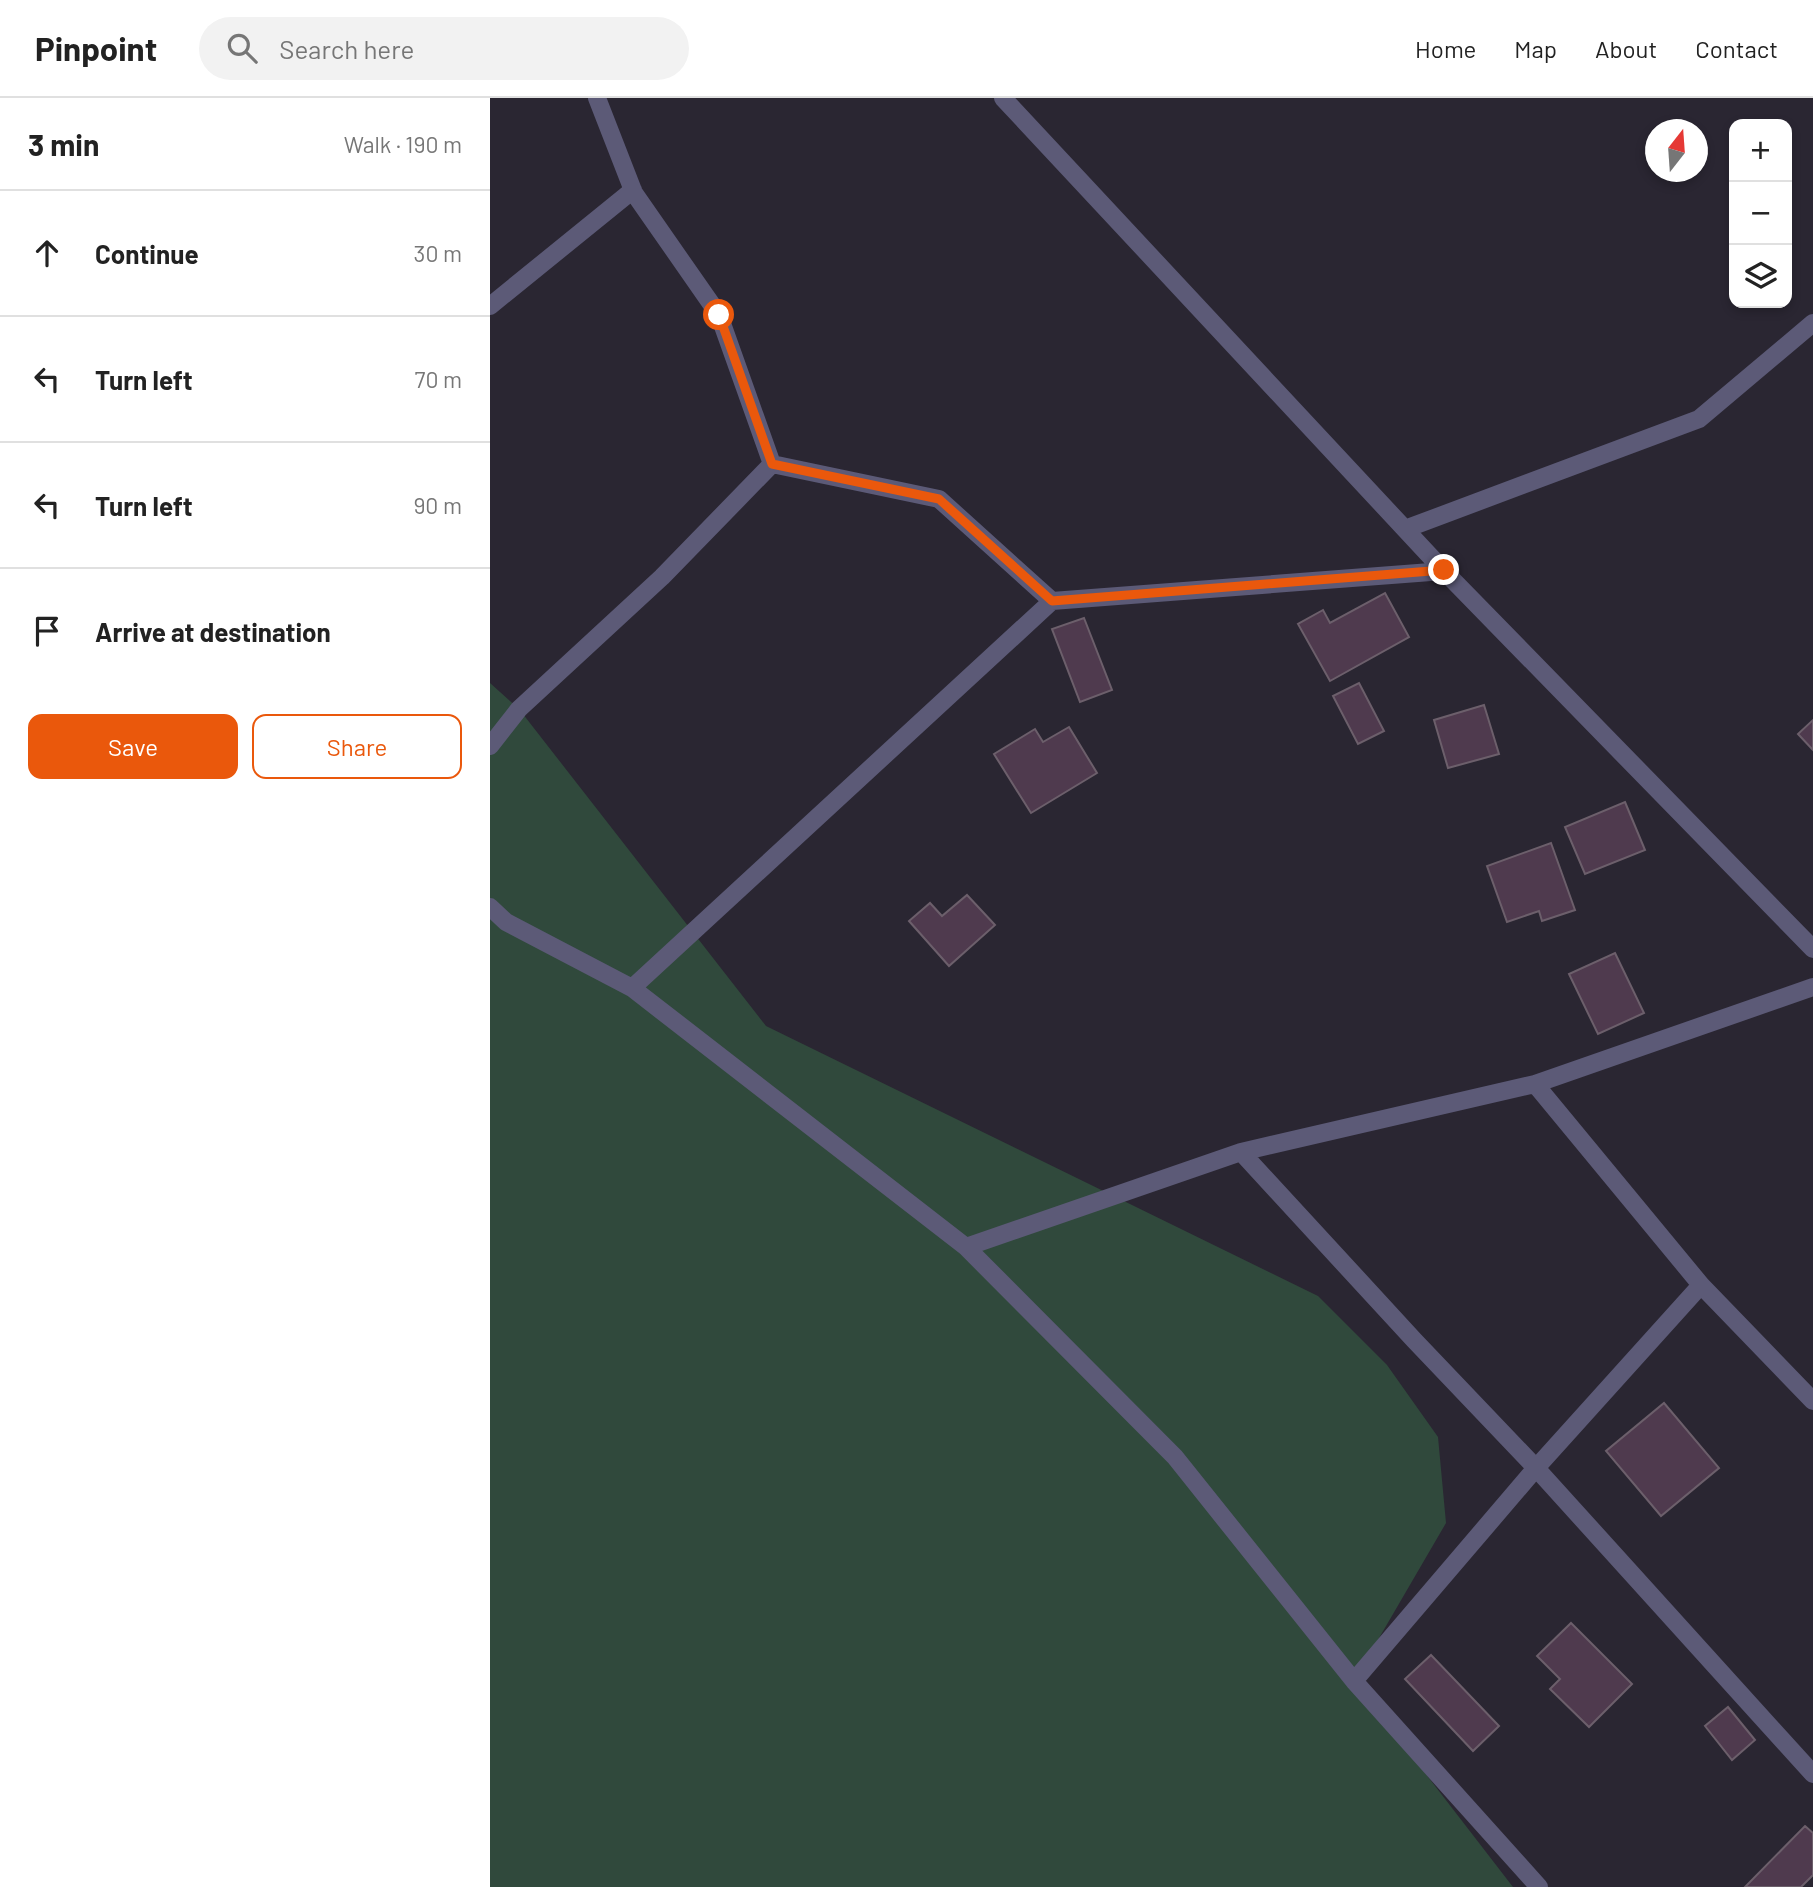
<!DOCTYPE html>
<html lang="en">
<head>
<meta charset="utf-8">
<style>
	body { margin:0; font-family:Barlow,sans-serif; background:#f2f2f2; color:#222 }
	.controls { position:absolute; right:21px; top:21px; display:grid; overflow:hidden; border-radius:14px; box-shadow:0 4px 10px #0003 }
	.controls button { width:63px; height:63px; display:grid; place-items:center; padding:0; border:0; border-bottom:2px solid #e0e0e0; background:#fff; color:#222; font:35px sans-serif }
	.compass { position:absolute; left:1155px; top:21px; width:63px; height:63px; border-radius:50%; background:#fff; box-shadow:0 4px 10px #0003; rotate:17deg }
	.stop { position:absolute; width:21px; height:21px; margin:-16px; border:5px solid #ea580c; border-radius:50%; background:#fff }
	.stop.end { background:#ea580c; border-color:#fff; box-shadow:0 2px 7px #0008 }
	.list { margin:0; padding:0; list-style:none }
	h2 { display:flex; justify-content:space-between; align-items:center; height:91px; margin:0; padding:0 28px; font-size:30px }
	h2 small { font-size:23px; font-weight:400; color:#767676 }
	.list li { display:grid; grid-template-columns:46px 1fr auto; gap:21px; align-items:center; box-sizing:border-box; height:126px; padding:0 28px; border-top:2px solid #e0e0e0 }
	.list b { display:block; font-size:26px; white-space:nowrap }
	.list em { font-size:23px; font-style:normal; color:#767676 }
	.actions { display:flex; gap:14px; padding:21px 28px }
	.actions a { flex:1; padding:16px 0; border:2px solid #ea580c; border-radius:14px; text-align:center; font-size:24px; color:#ea580c }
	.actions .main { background:#ea580c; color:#fff }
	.icon { flex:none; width:38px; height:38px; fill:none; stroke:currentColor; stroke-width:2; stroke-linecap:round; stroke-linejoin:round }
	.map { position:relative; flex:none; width:1323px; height:1789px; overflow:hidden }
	header { display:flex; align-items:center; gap:42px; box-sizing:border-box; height:98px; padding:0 35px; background:#fff; border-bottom:2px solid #e0e0e0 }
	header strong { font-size:33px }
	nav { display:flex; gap:38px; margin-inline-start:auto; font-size:24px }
	.search { width:490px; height:63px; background:#f2f2f2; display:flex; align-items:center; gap:18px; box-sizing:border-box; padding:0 24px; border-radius:38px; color:#767676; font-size:26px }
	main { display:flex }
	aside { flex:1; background:#fff }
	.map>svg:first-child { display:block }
</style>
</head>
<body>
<header>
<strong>Pinpoint</strong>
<div class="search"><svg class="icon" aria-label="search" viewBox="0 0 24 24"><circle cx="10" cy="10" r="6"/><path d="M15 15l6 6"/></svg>Search here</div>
<nav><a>Home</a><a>Map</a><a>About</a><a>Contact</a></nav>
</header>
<main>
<aside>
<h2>3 min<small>Walk · 190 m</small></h2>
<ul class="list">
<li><svg class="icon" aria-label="ahead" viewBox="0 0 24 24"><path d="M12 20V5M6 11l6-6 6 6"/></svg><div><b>Continue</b></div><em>30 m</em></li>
<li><svg class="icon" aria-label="left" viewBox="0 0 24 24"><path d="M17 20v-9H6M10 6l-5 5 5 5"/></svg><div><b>Turn left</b></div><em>70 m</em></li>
<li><svg class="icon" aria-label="left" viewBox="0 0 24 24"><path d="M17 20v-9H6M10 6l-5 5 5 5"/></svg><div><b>Turn left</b></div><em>90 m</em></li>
<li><svg class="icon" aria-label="arrive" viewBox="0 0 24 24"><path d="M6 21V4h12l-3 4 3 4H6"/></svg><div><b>Arrive at destination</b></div></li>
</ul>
<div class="actions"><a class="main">Save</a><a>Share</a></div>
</aside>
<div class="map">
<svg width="1323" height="1789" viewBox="0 0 1323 1789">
	<rect width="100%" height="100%" fill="#2a2632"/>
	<!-- green -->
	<path fill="#30493c" d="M0,585L29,611L276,928L828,1198L897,1267L948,1339L956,1425L864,1583L1023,1789H0Z"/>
	<!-- building -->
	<path fill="#4f3a4e" stroke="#6c5f6b" stroke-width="2" d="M895,495L919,539L840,583L808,526L833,512L840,525Z
		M594,520L622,592L590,604L562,531Z
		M869,585L894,633L868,646L843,598Z
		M994,607L1009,656L958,670L944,622Z
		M1323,622V652L1308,636Z
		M579,629L607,675L541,715L504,656L545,631L553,644Z
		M1135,704L1155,752L1095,776L1075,729Z
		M1061,745L1085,812L1052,823L1049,813L1017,824L997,768Z
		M477,797L505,827L459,868L419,823L440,805L452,818Z
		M1125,855L1154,915L1108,936L1079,876Z
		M1174,1305L1229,1370L1171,1418L1116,1353Z
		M1081,1525L1142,1586L1099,1629L1060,1591L1070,1581L1047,1558Z
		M941,1557L1009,1628L983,1653L915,1581Z
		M1238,1609L1265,1642L1242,1662L1215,1628Z
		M1315,1728L1323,1735V1777L1311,1789H1255Z"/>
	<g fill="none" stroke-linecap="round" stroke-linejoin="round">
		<!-- street -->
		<path stroke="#5c5a77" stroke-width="18" d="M107,0L144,95L229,217L282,366
			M513,0L954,473L1323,851
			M0,208L143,92
			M282,366L449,401L562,503
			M915,431L1209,321L1323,225
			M0,648L29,611L172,479L282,366
			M0,809L16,824L142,890L476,1149L685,1359L864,1583L1049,1789
			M142,890L562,503L954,473
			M1045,986L1211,1187L1323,1303
			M751,1054L924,1242L1046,1370L1323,1676
			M476,1149L751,1054L1045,986L1323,889
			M864,1583L1046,1370L1211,1187"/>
	</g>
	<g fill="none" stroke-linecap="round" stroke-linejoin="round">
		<!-- route -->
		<path stroke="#ea580c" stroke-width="9" d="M229,217L282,366L449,401L562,503L954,472"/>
	</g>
</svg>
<div class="controls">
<button>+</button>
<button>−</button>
<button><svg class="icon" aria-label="layers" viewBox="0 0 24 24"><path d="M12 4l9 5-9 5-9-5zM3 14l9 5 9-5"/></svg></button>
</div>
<svg class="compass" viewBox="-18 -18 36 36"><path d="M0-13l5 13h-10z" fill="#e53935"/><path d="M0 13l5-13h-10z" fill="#767676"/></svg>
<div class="stop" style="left:229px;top:217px"></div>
<div class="stop end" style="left:954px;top:472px"></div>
</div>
</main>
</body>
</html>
